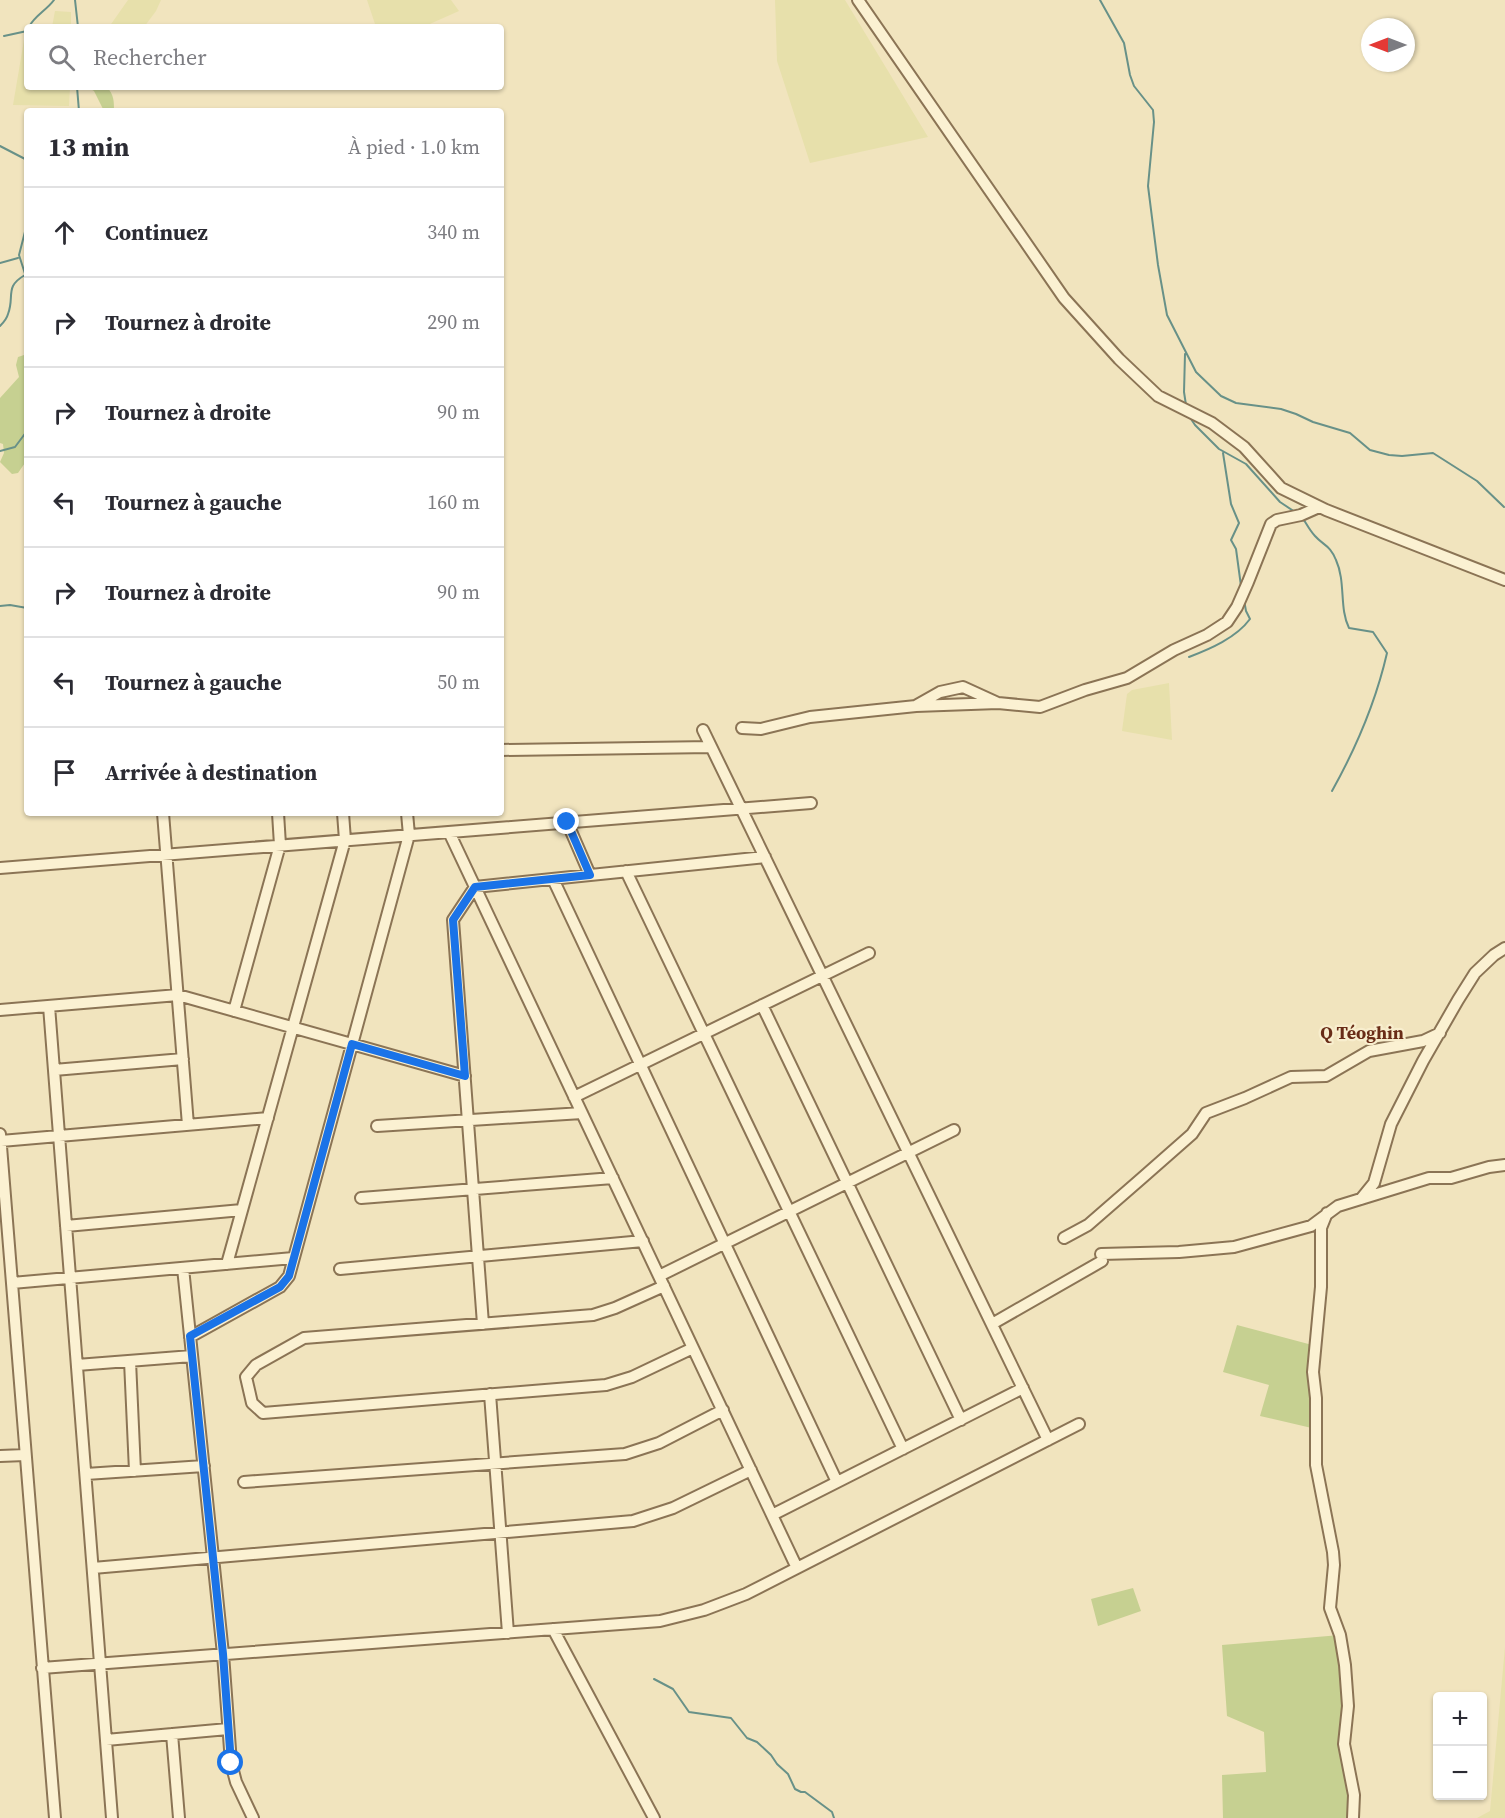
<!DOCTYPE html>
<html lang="fr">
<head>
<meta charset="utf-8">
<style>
	body { margin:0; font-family:"Source Serif 4",serif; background:#f2f2f3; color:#2b2b33 }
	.controls { position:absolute; right:18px; bottom:18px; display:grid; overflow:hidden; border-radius:6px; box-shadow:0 2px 4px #0004 }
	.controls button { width:54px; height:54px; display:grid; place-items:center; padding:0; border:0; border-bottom:2px solid #e1e1e2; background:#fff; color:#2b2b33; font:30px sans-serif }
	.compass { position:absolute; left:1361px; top:18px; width:54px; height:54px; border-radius:50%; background:#fff; box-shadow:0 2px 4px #0004; rotate:270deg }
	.stop { position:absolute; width:18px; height:18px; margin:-14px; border:4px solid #1a73e8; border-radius:50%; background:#fff }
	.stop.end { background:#1a73e8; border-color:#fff; box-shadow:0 2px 6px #0008 }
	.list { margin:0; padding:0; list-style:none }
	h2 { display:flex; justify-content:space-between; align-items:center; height:78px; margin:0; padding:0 24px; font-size:26px }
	h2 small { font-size:20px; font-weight:400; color:#7c7c81 }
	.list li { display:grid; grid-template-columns:39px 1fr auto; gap:18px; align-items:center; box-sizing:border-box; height:90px; padding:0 24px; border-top:2px solid #e1e1e2 }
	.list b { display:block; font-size:22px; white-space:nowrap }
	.list em { font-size:20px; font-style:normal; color:#7c7c81 }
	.icon { flex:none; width:33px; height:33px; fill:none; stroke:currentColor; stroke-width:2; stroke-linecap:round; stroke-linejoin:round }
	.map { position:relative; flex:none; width:1505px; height:1818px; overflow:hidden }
	.search { position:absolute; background:#fff; box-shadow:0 2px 4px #0004; left:24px; top:24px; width:480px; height:66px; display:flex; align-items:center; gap:15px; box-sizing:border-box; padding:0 21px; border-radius:6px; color:#7c7c81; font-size:22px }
	.panel { position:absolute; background:#fff; box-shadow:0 2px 4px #0004; left:24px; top:108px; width:480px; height:708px; border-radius:6px }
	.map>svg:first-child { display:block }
</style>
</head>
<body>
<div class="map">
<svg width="1505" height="1818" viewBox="0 0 1505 1818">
	<rect width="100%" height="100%" fill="#f1e4be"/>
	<!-- farmland -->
	<path fill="#e7e0ab" d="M128,0H161L156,11L144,27H109Z
		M367,0H451L459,11L423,27H376Z
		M775,0H845L928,137L810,163L777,61Z
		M55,11L71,12V27H52Z
		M25,34H27V87H70L69,106L13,105Z
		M1169,683L1172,740L1122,731L1127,694L1132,690Z
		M1505,1647V1818H1477L1490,1811Z"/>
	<!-- green -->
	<path fill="#c6d091" d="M87,87H107C114,95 114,101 114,111H104L94,91Z
		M27,354V460L18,473L12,474L0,462L4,453L3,444L0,443V398L19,377L16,365L18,357Z
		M1237,1325L1316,1346V1429L1260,1416L1269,1385L1223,1372Z
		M1133,1588L1141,1611L1098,1626L1091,1599Z
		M1340,1635L1344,1731L1353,1818H1223L1222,1775L1266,1772L1264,1732L1227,1716L1222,1645Z"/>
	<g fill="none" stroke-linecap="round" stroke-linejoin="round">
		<!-- stream -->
		<path stroke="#689188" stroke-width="2" d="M75,0L78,27
			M1100,0L1124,43L1130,75L1134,86L1153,110L1154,122L1148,186L1158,265L1167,315L1196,372L1221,396L1236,403L1281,409L1296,414L1313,422L1350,433L1370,450L1389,455L1402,456L1433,453L1477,481L1504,507
			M29,27C34,16 47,10 54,0
			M4,36L27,31
			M77,87L79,111
			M0,146L27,160
			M27,224L19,255L27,280
			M0,263L18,258
			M0,326C3,323 7,318 8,314C15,296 4,287 25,275
			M1185,354L1184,392L1186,405
			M27,391V394
			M1189,416L1195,425L1219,449L1246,464L1280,502L1295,512
			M0,451L15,447L27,431
			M1223,453L1231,504L1239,523L1231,540L1236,549L1241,586
			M1302,517C1306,523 1310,531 1315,536C1324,546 1330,545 1336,560C1346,582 1339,608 1349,628L1373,632L1387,653C1376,701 1356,748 1332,791
			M0,606L10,605L27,608
			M1189,657C1210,649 1236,638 1250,619L1246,611L1244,600
			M654,1679L673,1689L689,1712L731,1718L747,1738L757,1742L771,1755L777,1764L788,1774L795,1789L801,1792H805L832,1812L834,1818"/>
		<defs>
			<path id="minor" d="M858,0L1064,298L1119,359L1158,396L1212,423L1244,447L1281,488L1326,510L1505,580
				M917,705L940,692L963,687L998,703
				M742,728L761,729L810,717L916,706L998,703L1040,707L1085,690L1127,678L1174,650L1207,635L1227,622L1237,607L1248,582L1271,524L1277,520L1301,515L1319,507
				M703,730L1048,1440
				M501,750L711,747
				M163,813L188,1125
				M567,822L590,875
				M449,832L797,1568
				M0,868L811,803
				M626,871L903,1449
				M553,879L837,1482
				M762,1005L961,1420
				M49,1006L112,1818
				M0,1010L178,995L465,1076
				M234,1011L280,845L278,813
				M54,1070L183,1059
				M574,1097L869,953
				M377,1126L582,1113
				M0,1134L55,1818
				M1,1141L268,1118
				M361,1198L613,1178
				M1361,1199L1374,1183L1391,1124L1423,1061L1458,1000L1475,973L1494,955L1505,948
				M1327,1213L1321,1228V1287L1313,1372L1316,1398V1465L1333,1552L1334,1565L1330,1608L1340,1635L1345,1665L1348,1706L1344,1744L1354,1795L1353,1818
				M66,1226L242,1210
				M1064,1238L1088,1225L1142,1178L1192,1134L1206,1113L1245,1098L1291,1077L1326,1076L1369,1051L1423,1041L1440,1033
				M1101,1254L1179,1252L1234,1247L1311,1226L1338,1206L1429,1178H1451L1489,1167L1505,1165
				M227,1264L345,840L343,813
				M183,1268L223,1654L231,1763L236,1782L253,1818
				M340,1269L643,1241
				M659,1276L954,1130
				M12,1283L293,1258
				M664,1286L615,1308L593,1315L304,1338L256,1365L246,1377L252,1403L263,1413L606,1385L632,1377L693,1348
				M483,1324L453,920L475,887L765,857
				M992,1324L1102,1261
				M190,1337L280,1287L289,1276L409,835L407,813
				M130,1361L135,1471
				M77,1365L192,1356
				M490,1394L508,1633
				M0,1456L25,1455
				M86,1474L204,1466
				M244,1482L625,1454L659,1443L723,1410
				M772,1515L1023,1388
				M93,1568L633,1521L673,1508L751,1470
				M553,1629L654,1818
				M42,1668L660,1621L704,1610L746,1594L1079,1424
				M172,1734L179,1818
				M106,1740L228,1729"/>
		</defs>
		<!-- minor casing -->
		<use href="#minor" stroke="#8b7455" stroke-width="14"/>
		<!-- minor -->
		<use href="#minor" stroke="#fbf1d2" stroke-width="10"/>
	</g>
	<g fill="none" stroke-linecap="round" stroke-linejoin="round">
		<!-- route -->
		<path stroke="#1a73e8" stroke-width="8" d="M231,1763L223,1654L190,1336L280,1287L289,1276L352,1044L465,1076L453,920L475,887L590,875L567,822"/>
	</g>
	<g text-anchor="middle" stroke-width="4.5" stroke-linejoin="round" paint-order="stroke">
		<!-- quarter labels -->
		<g font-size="18" font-weight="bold" fill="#692c17" stroke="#f8eece">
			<text x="1362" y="1039">Q Téoghin</text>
		</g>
	</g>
</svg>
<div class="controls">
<button>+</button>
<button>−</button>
</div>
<svg class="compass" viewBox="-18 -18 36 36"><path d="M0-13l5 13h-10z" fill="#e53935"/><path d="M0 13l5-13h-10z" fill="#7c7c81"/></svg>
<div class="stop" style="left:231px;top:1763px"></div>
<div class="stop end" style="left:567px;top:822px"></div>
<div class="search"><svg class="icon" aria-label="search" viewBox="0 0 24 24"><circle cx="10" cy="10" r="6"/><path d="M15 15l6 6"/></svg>Rechercher</div>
<section class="panel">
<h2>13 min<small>À pied · 1.0 km</small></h2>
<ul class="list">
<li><svg class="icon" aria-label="ahead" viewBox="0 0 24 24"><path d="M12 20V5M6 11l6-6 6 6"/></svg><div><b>Continuez</b></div><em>340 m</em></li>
<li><svg class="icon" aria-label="right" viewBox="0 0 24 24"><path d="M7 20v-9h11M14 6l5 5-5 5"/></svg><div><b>Tournez à droite</b></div><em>290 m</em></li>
<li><svg class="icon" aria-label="right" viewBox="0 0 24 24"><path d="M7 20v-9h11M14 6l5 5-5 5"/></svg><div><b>Tournez à droite</b></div><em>90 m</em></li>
<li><svg class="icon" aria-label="left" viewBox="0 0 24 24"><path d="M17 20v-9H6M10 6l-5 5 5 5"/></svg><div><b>Tournez à gauche</b></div><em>160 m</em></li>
<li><svg class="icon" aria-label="right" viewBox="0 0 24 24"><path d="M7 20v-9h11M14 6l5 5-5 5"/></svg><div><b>Tournez à droite</b></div><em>90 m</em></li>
<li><svg class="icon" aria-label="left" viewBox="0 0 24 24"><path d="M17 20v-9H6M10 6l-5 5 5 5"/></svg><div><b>Tournez à gauche</b></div><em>50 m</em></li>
<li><svg class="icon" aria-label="arrive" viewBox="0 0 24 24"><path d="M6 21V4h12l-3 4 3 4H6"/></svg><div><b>Arrivée à destination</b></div></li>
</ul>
</section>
</div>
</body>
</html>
